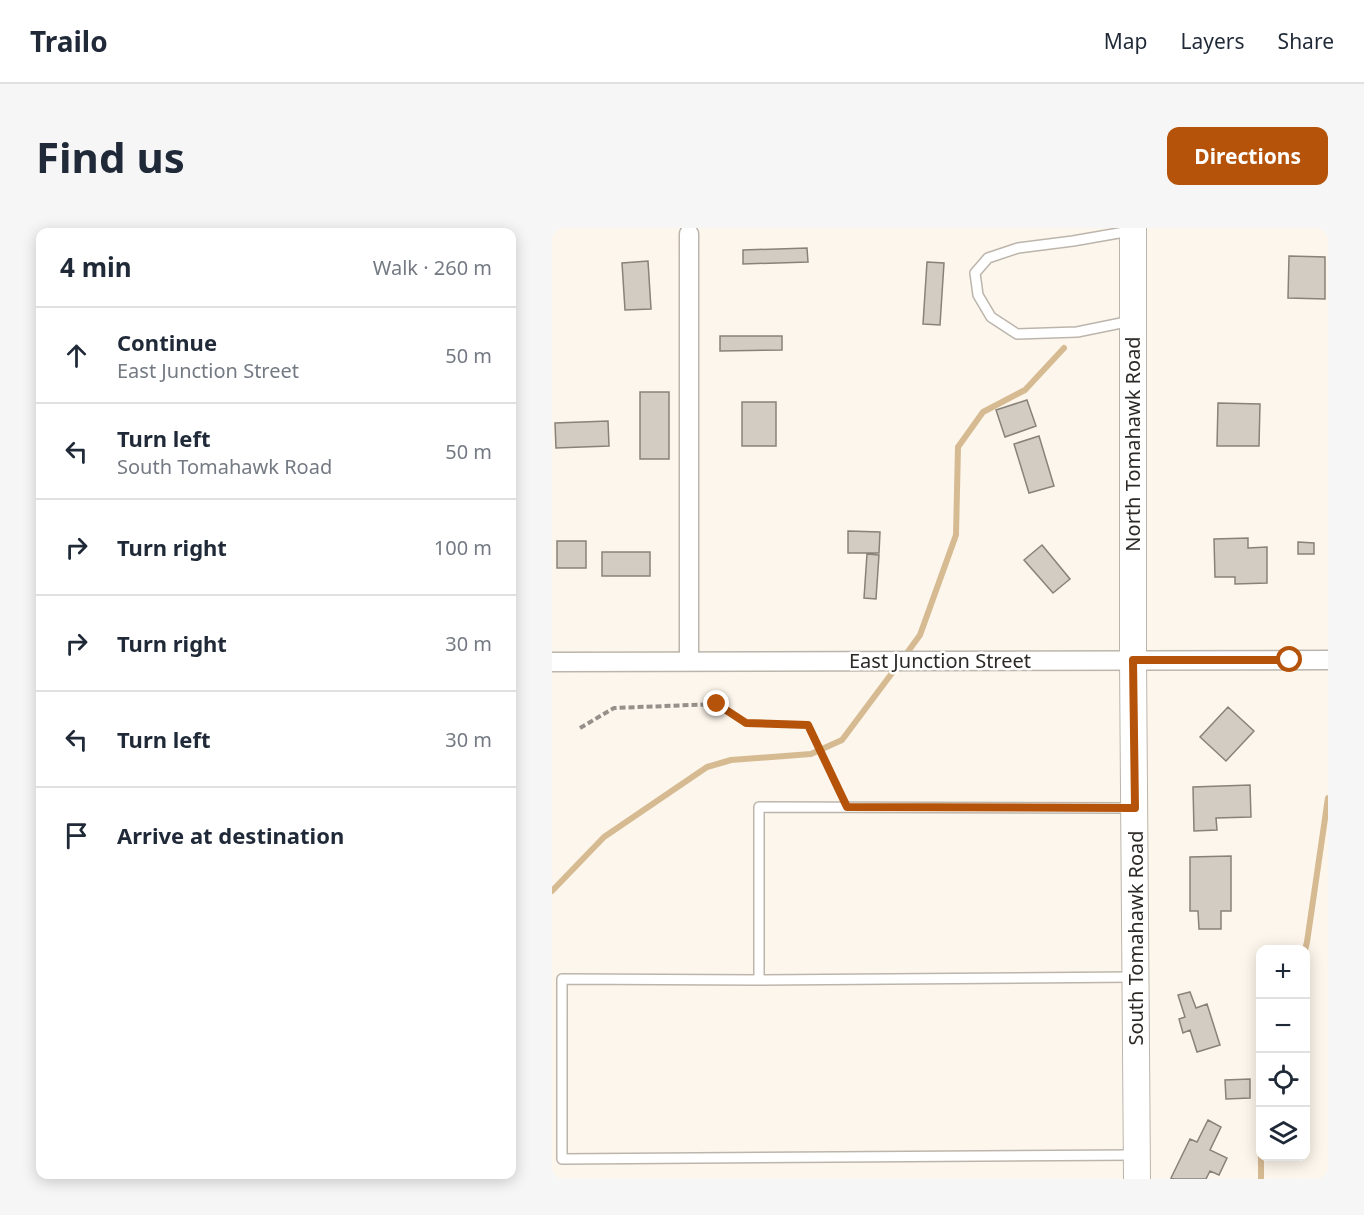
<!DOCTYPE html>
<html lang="en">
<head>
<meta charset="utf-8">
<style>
	body { margin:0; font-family:"Noto Sans",sans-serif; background:#f6f6f7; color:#1f2937 }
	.controls { position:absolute; right:18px; bottom:18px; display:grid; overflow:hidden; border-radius:12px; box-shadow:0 3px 15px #0003 }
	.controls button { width:54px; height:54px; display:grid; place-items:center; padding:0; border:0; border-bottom:2px solid #e0e1e3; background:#fff; color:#1f2937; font:30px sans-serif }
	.stop { position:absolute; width:18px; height:18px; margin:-14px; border:4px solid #b45309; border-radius:50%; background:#fff }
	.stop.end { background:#b45309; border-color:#fff; box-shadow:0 2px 6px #0008 }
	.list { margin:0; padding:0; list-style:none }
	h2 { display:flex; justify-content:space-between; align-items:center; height:78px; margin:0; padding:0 24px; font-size:26px }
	h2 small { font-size:20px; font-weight:400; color:#747a83 }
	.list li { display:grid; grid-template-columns:39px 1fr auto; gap:18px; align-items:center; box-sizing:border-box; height:96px; padding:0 24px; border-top:2px solid #e0e1e3 }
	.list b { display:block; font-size:22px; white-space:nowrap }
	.list p { margin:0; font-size:20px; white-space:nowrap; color:#747a83 }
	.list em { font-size:20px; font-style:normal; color:#747a83 }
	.icon { flex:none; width:33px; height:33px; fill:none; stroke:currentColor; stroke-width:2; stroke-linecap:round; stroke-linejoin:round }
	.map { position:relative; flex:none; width:776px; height:951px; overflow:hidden; border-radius:12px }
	header { display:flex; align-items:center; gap:36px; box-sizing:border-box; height:84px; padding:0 30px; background:#fff; border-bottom:2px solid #e0e1e3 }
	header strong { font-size:28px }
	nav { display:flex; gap:33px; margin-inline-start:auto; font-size:21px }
	.intro { display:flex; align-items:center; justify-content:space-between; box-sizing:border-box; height:144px; padding:0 36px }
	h1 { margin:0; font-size:42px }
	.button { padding:15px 27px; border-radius:12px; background:#b45309; color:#fff; font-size:21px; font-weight:700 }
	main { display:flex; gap:36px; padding:0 36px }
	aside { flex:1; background:#fff; border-radius:12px; box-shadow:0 3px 15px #0003 }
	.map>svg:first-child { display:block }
</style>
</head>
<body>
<header>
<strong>Trailo</strong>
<nav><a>Map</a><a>Layers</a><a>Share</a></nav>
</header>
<div class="intro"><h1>Find us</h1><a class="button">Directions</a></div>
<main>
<aside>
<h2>4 min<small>Walk · 260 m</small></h2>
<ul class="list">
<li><svg class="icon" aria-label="ahead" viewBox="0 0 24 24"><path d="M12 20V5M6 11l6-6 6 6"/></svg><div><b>Continue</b><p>East Junction Street</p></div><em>50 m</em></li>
<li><svg class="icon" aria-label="left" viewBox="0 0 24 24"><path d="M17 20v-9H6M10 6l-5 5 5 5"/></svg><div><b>Turn left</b><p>South Tomahawk Road</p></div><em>50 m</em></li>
<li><svg class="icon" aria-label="right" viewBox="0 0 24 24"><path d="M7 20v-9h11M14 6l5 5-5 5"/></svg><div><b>Turn right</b></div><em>100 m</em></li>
<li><svg class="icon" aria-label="right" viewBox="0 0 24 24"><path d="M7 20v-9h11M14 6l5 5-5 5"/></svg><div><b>Turn right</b></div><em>30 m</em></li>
<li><svg class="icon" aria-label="left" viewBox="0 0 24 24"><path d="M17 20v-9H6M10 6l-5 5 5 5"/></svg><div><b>Turn left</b></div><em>30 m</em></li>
<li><svg class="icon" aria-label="arrive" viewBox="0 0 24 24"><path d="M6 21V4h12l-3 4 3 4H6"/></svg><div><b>Arrive at destination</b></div></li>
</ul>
</aside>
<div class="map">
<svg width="776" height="951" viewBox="0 0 776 951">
	<rect width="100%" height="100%" fill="#fdf6ec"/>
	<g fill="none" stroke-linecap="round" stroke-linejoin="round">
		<!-- stream -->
		<path stroke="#d6ba92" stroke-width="6" d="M352,429L368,407L404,307L406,219L431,184L473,162L512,120
			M0,663L52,609L155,539L179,532L259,526L290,512L346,437
			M753,722L755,714L776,570
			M709,951V928"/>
	</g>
	<!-- building -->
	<path fill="#d3ccc3" stroke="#888279" stroke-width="1.5" d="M255,20L256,34L191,36V22Z
		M737,28L773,29V71L736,70Z
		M96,33L99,81L73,82L70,35Z
		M375,34L392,35L388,97L371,96Z
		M168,108H230V122L168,123Z
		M88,164H117V231H88Z
		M475,172L484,198L453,209L444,182Z
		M190,174H224V218H190Z
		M666,175L708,176L707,218H665Z
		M56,193L57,218L4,220L3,195Z
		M487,208L502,258L477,265L462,216Z
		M296,303L328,304L327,325H296Z
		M696,310V320L715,319V355L683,356V349H663L662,311Z
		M5,313H34V340H5Z
		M746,314L762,315V326H746Z
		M490,317L518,351L501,365L472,332Z
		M50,324H98V348H50Z
		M315,326L327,327L324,371L312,370Z
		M676,479L702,503L674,533L648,509Z
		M698,557L699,589L664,590L665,602L642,603L641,559Z
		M679,628V683H669V701H647L646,683H638V629Z
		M638,764L644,780L655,776L668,817L645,824L638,802L631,805L627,791L633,789L626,767Z
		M698,851V870L674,871L673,852Z
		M656,892L669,899L658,922L675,930L667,947L658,943L654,951H622L619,950L638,911L645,914Z"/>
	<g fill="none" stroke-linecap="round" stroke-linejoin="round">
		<defs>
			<path id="lane" d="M578,3L521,13L466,20L436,30L423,45L426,67L439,89L465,106L525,104L579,93
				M207,752V579L581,580
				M582,927L10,931V751L207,752L582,749"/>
			<path id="street" d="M137,6V433
				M0,434L776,432"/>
			<path id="secondary" d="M581,0V432L585,951"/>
		</defs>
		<!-- lane casing -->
		<use href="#lane" stroke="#bcb5ac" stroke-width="12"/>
		<!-- street casing -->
		<use href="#street" stroke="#bcb5ac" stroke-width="21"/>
		<!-- secondary casing -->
		<use href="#secondary" stroke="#bcb5ac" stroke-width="28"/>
		<!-- path -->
		<path stroke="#95908a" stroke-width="4" stroke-dasharray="6 3" stroke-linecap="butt" d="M28,500L62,480L165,476L194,495L257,497L289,565"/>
		<!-- lane -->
		<use href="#lane" stroke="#fff" stroke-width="9"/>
		<!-- street -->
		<use href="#street" stroke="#fff" stroke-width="18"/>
		<!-- secondary -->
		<use href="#secondary" stroke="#fff" stroke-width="26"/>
	</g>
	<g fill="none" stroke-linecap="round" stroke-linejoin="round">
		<!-- route -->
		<path stroke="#b45309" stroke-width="8" d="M165,476L194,495L256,497L295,579L583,580L581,432H738"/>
	</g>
	<g text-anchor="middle" stroke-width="5" stroke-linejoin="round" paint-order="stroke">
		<!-- street labels -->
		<g font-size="20" fill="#2c2926" stroke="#fff">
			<text transform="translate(581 216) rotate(-90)" y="7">North Tomahawk Road</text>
			<text x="388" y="440">East Junction Street</text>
			<text transform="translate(584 710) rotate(-90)" y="7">South Tomahawk Road</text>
		</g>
	</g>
</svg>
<div class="controls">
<button>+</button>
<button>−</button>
<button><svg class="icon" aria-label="locate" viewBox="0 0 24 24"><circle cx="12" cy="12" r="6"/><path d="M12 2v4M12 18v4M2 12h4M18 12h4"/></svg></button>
<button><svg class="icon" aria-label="layers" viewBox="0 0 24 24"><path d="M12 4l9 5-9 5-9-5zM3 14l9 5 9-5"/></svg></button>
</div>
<div class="stop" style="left:738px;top:432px"></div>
<div class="stop end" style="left:165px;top:476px"></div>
</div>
</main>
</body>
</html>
